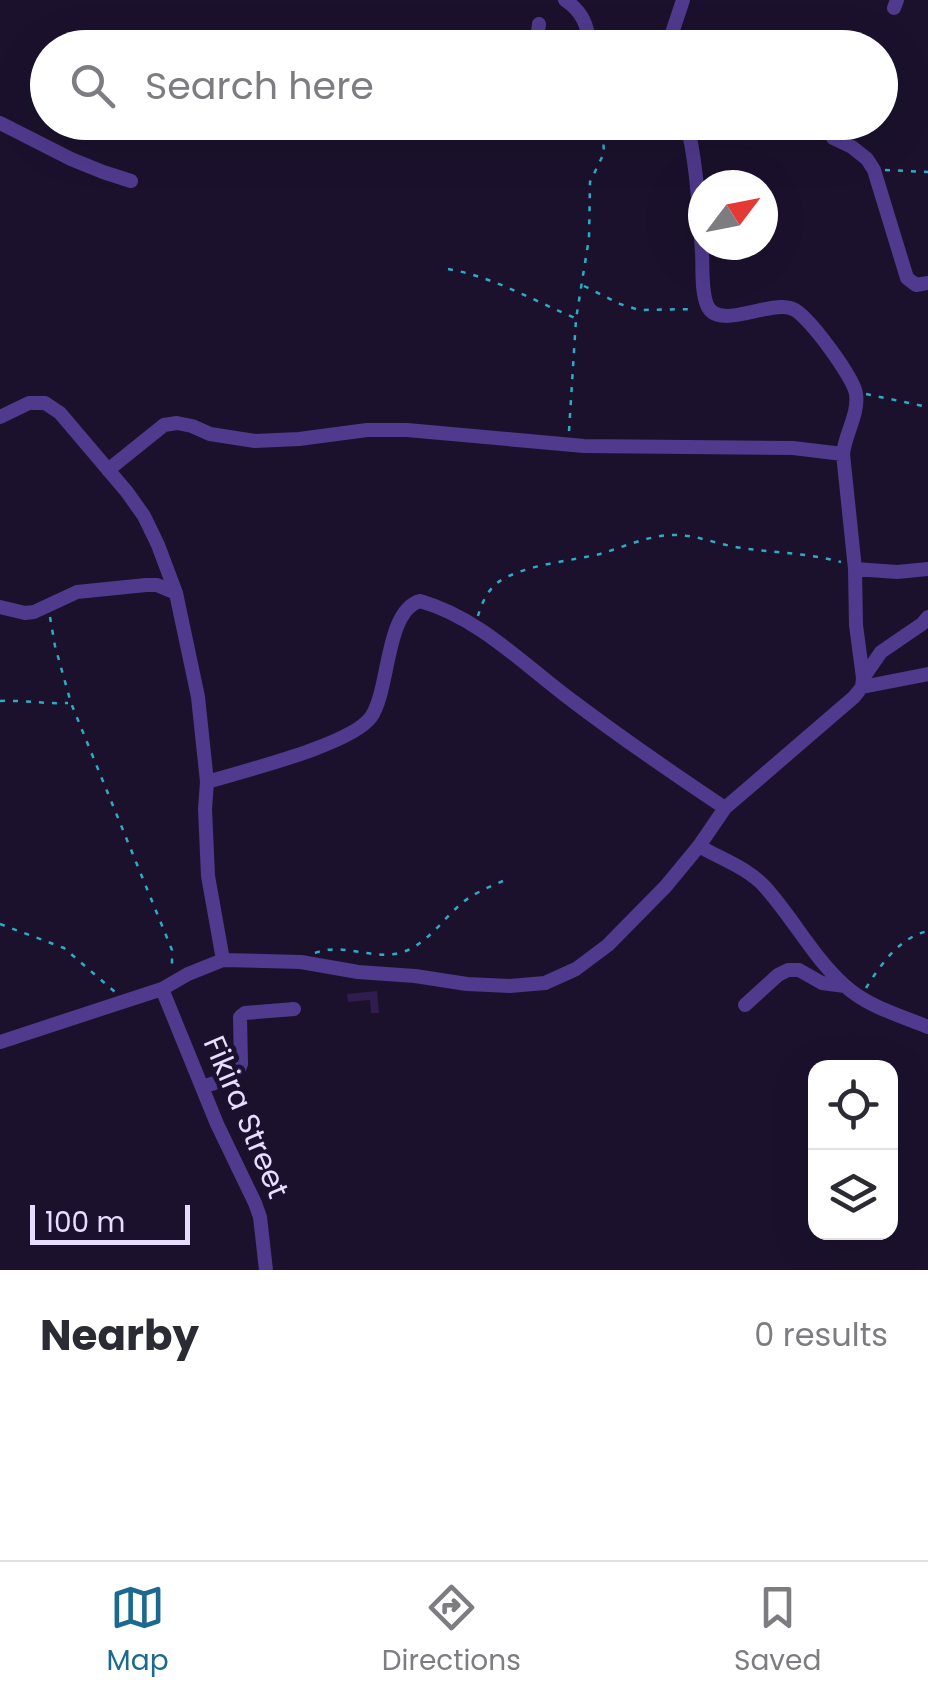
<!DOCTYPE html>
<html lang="en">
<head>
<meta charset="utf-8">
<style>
	body { margin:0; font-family:Poppins,sans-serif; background:#f2f2f3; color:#2b2b33 }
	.controls { position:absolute; right:30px; bottom:30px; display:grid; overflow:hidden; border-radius:20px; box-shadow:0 10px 40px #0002 }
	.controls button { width:90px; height:90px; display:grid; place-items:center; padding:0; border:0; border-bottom:2px solid #e1e1e2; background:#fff; color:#2b2b33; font:50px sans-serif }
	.compass { position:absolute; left:688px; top:170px; width:90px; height:90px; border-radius:50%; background:#fff; box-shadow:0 10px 40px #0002; rotate:58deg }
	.scale { position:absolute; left:30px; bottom:25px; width:160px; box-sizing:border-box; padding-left:10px; border:5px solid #e8ddff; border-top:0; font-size:28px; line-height:35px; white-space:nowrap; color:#e8ddff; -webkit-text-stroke:8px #1b112d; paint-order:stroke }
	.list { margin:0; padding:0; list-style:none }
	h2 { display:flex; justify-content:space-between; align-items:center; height:130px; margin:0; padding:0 40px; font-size:42px }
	h2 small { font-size:32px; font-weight:400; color:#7c7c81 }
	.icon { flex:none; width:55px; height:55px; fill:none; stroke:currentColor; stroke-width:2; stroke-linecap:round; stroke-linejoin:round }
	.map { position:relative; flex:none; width:928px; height:1270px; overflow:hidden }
	.search { position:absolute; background:#fff; box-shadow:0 10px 40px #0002; left:30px; right:30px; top:30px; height:110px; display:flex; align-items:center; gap:25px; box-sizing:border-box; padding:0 35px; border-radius:55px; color:#7c7c81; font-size:38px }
	.sheet { height:290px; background:#fff }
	nav { display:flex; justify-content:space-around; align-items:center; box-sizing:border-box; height:140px; border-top:2px solid #e1e1e2; background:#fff; font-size:28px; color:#7c7c81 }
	nav a { display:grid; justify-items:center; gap:5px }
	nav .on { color:#1c688f }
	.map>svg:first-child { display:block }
</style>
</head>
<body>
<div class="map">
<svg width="928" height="1270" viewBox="0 0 928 1270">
	<rect width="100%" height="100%" fill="#1b112d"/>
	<!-- building -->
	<path fill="#311c4e" d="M377,991L379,1013H371L370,1000L348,1002L347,994Z"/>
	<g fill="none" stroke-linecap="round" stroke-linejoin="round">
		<!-- path -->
		<path stroke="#2dacc3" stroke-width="2.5" stroke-dasharray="5 8" stroke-linecap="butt" d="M885,170L928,172
			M448,269C494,277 532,300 575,318
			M584,286L620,304L639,310L695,309
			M866,394L928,407
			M569,431L576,319L589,238L590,182L604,153L602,122
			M478,616C481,605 487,591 497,583C521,565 571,561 600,554C624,547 649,535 674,535C698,535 719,545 742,548C775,553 808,553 841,562
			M50,617L55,646L71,703L172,950V966L170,971
			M0,701C23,700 45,704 68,703
			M0,924L64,948L115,992
			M315,953C345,941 377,964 408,950C430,940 444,918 462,903C474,893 489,887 503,881
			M866,988C881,964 900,937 928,931"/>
		<!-- minor -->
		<path stroke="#4f3a8d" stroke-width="14" d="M565,0C583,12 588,26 590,48
			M894,8L897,0
			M536,48L539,24
			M672,48V33L683,0
			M0,123L71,159L103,172L131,181
			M833,138L852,147L867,159L874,170L907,278L916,285L928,283
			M0,417L29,403H45L60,413L127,492L144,516L158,545L176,593L198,697L207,782L205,809L208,876L223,960
			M108,470L164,425L177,423L192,426L210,434L255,441L299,439L367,430H407L584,446L793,448L843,454
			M855,569L897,572L928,569
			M0,607L25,613L34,612L77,592L146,585H157L176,593
			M863,678L881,652L922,624L928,617
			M862,687L928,674
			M207,782C243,771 351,745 371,717C390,690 385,611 420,601C480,618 525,666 574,702C623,739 674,774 725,808
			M699,846C721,859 748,868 765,887C793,918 813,957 844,985C868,1007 899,1015 928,1027
			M162,989L217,1124L255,1203L260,1217L266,1270
			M745,1005L778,975L788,970H799L822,983L845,986
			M0,1042L162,989L188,974L223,960L301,962L358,972L415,976L467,984L510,986L545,983L576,969L608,945L666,886L699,846L725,808L854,697L862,687L863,678L856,625L855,569L843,454C845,434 859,414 856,394C854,378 808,315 793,309C770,299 718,332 707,305C701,290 703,269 702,252C699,213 697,160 686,122
			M202,1087C216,1082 237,1079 241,1064L240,1017L245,1013L294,1009"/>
	</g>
	<g text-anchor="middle" stroke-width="10" stroke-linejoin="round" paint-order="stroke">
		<!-- street labels -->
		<g font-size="30" fill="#e8ddff" stroke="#1b112d">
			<text transform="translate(246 1117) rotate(67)" y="10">Fikira Street</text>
		</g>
	</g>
</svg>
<div class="controls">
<button><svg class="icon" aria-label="locate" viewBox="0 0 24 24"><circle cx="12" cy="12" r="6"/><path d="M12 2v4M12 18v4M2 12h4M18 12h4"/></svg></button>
<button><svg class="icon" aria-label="layers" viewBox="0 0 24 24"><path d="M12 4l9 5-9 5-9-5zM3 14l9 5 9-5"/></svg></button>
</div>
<svg class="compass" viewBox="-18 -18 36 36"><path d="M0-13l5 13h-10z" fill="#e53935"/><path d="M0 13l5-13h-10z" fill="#7c7c81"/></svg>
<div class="scale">100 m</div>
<div class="search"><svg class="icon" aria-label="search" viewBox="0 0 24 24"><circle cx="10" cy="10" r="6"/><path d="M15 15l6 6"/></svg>Search here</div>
</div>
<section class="sheet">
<h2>Nearby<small>0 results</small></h2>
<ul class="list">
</ul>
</section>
<nav>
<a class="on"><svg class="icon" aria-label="map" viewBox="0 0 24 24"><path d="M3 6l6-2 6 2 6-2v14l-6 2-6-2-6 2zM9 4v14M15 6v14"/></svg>Map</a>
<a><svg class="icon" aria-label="directions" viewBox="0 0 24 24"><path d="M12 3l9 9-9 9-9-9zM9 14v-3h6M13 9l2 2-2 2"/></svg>Directions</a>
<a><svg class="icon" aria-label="saved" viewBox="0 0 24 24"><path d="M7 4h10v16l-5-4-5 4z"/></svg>Saved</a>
</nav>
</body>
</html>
